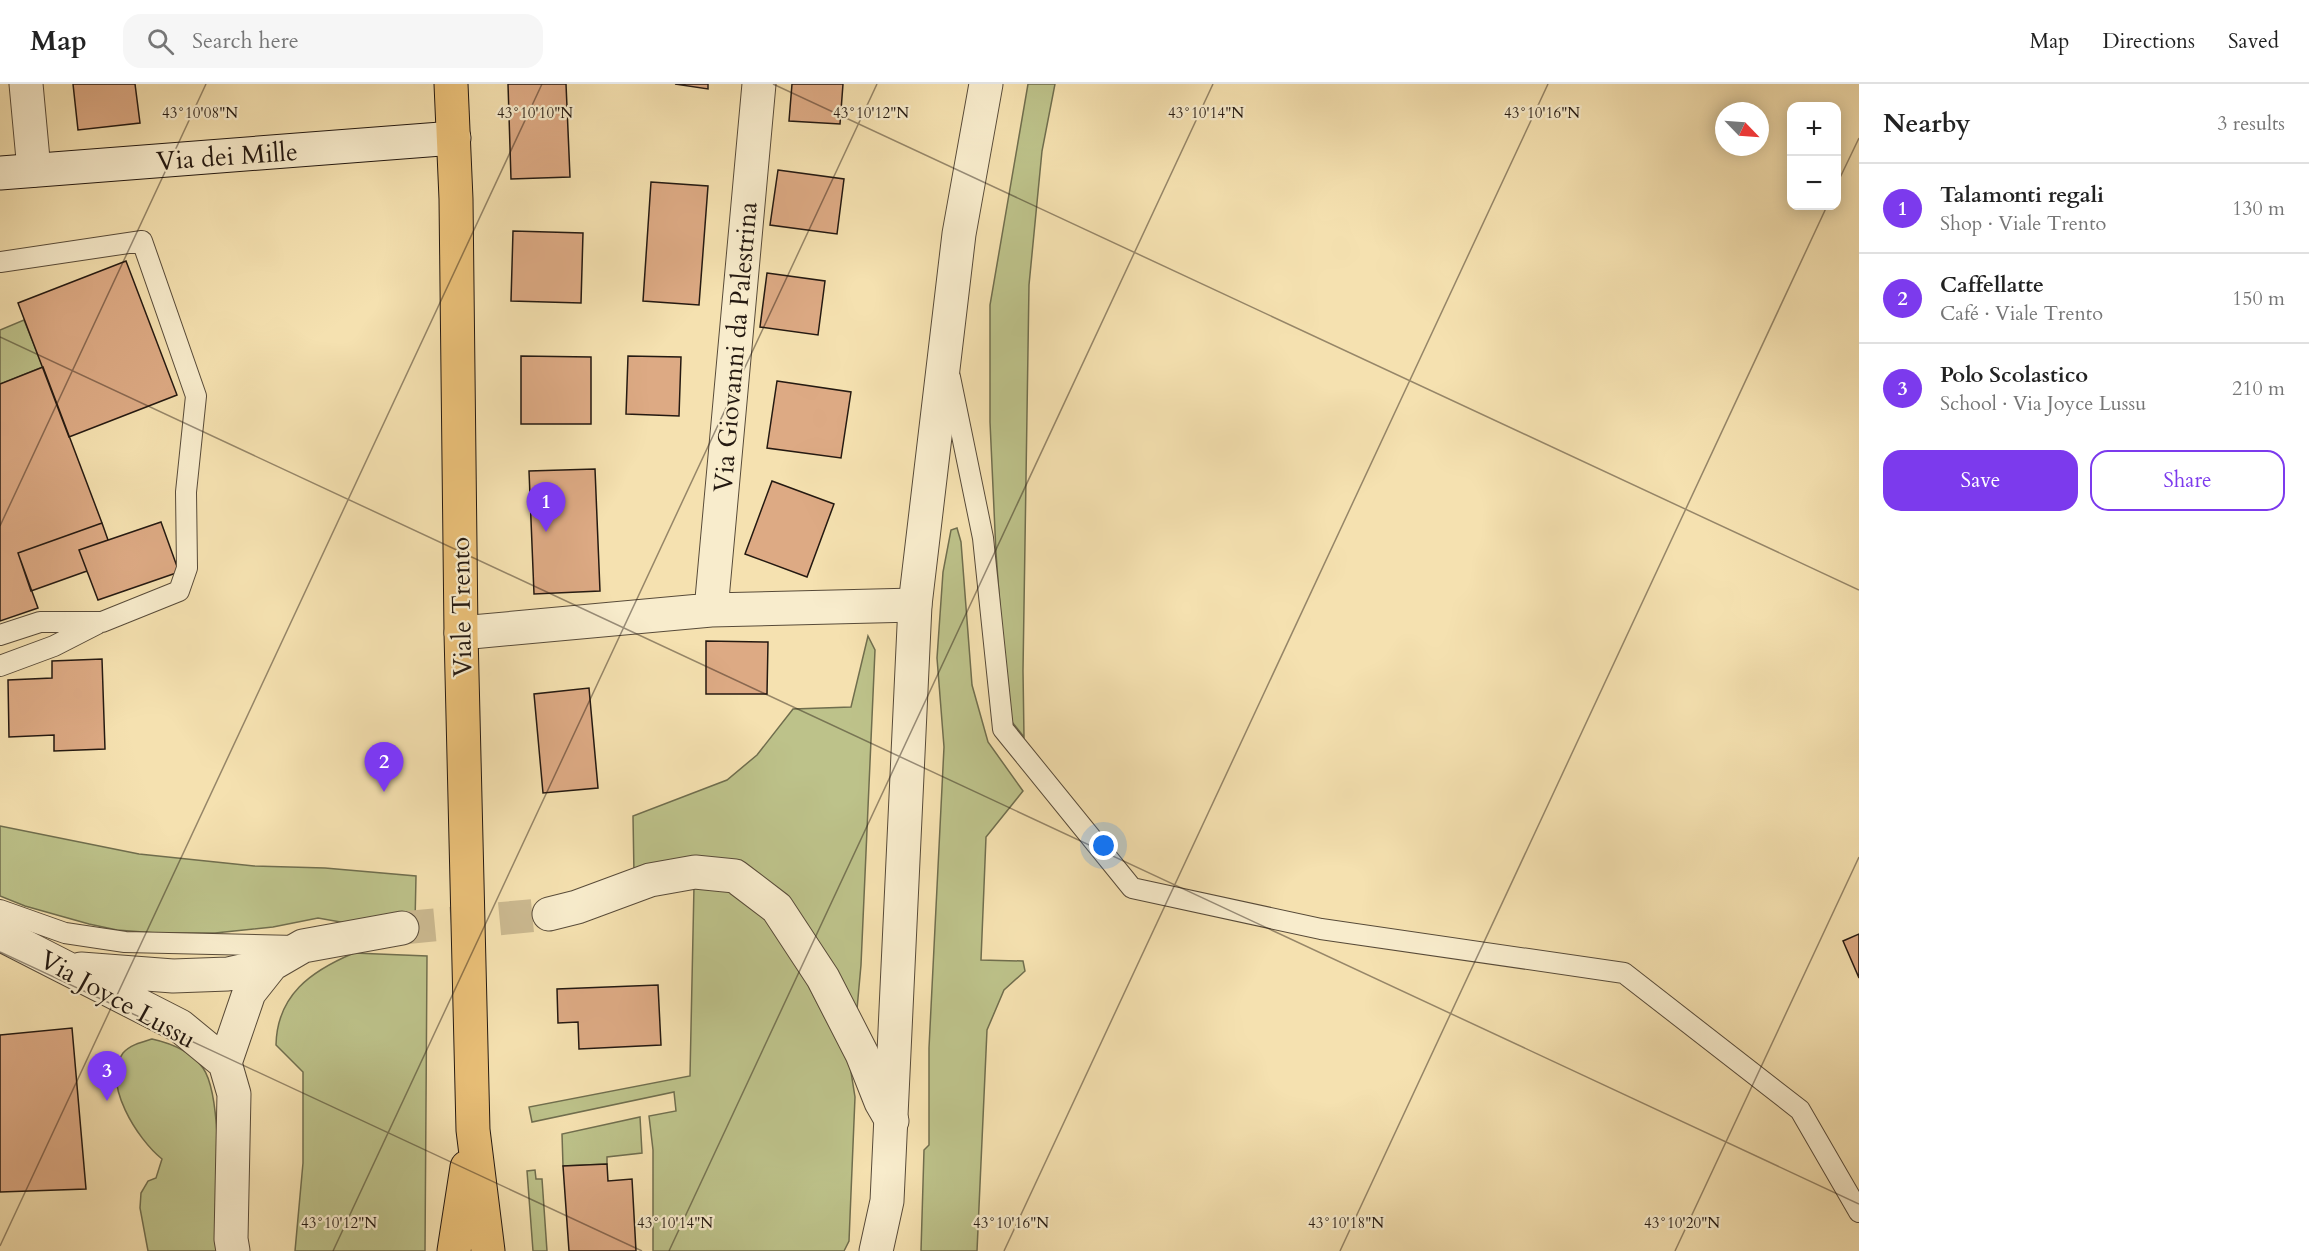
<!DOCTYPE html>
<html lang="en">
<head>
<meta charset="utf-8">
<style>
	body { margin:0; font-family:Cardo,serif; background:#f6f6f6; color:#222 }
	.controls { position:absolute; right:18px; top:18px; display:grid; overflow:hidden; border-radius:12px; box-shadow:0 3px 15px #0003 }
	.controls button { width:54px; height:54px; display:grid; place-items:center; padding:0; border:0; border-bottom:2px solid #e0e0e0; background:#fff; color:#222; font:30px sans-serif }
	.compass { position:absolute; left:1715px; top:18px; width:54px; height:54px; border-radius:50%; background:#fff; box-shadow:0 3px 15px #0003; rotate:115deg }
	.you { position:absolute; left:1104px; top:762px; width:21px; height:21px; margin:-15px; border:4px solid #fff; border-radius:50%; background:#1a73e8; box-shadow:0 0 0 9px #1a73e833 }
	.badge { display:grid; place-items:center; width:39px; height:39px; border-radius:50%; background:#7c3aed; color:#fff; font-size:20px; font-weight:700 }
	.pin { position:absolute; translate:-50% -50px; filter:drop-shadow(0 2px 3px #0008) }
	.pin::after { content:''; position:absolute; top:32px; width:21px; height:18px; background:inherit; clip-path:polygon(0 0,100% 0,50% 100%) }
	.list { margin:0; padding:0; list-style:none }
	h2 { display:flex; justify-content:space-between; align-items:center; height:78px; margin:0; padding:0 24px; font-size:26px }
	h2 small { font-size:20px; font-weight:400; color:#767676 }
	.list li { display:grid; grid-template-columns:39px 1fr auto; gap:18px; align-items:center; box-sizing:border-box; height:90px; padding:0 24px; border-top:2px solid #e0e0e0 }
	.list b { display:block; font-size:22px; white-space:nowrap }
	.list p { margin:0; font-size:20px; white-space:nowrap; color:#767676 }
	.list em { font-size:20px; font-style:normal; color:#767676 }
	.actions { display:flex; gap:12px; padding:18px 24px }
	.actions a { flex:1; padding:14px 0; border:2px solid #7c3aed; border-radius:18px; text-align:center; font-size:21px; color:#7c3aed }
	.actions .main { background:#7c3aed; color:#fff }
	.icon { flex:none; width:33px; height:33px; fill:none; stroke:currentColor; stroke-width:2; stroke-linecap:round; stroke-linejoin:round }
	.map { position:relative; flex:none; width:1859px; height:1167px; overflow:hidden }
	header { display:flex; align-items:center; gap:36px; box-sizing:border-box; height:84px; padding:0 30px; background:#fff; border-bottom:2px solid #e0e0e0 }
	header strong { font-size:28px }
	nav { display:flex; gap:33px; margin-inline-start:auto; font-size:21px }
	.search { width:420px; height:54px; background:#f6f6f6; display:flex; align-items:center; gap:15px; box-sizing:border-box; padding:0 21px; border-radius:18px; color:#767676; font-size:22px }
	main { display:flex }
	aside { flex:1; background:#fff }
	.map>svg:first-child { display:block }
</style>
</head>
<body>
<header>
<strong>Map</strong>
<div class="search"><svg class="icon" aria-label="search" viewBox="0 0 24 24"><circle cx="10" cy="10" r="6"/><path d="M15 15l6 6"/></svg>Search here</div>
<nav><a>Map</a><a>Directions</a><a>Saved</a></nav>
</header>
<main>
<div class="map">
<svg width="1859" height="1167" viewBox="0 0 1859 1167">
	<rect width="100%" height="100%" fill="#f5e1b0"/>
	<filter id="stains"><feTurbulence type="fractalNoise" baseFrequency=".00333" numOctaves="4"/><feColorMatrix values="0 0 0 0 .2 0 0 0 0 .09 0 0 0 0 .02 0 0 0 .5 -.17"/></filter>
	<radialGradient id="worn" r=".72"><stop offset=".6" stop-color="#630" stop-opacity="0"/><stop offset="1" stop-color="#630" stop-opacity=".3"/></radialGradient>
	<!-- green -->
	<path fill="#bdc28a" stroke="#706e4e" stroke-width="1.5" d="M1028,0H1055L1042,67L1029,201L1023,587L1024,653L1008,633L996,469L990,338V221Z
		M24,236L43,283L0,300V246Z
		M957,444L961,458L972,601L988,658L1023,707L986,753L981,876L1023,877L1025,887L1004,906L987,946L977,1167H921L924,1066L929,1061V964L944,663L937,574L943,488L951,446Z
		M868,552L875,566L861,881L857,925L785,813L634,791L633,732L727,696L757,671L793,625L851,623Z
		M0,742L139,770L254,782L325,784L416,792L415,839H346L318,834L273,843L215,849H156L117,846L89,840L25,822L0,812Z
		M694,802L722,803L767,831L793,872L850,982L855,1013L849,1157L844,1167H653V1066L649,1032L676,1027L674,1008L532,1038L529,1023L690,992Z
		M354,869L427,872L425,1167H295L303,1079V988L276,961C277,911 311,887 354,869Z
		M152,955C170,959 191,967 203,984C224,1014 217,1127 217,1167H148L140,1124L141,1109L148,1097L156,1094L162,1075C138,1056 101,999 123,969C130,961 142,958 152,955Z
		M640,1033L642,1069L607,1073V1080L563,1082L562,1050Z
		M535,1086L536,1095H542L547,1167H533L527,1087Z"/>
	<!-- building -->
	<path fill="#ddaa84" stroke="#241911" stroke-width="1.5" d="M73,0H135L140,39L78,46Z
		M508,0H566L570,93L511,95Z
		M675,0H708V5Z
		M792,0H843L840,40L789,37Z
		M778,86L844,95L837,150L770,141Z
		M651,98L708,102L699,221L643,217Z
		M513,147L583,149L581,219L511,217Z
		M126,177L177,311L69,353L18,219Z
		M767,189L825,197L818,251L760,243Z
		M521,272L591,273V340H521Z
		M628,272L681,273L679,332L626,330Z
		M43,283L102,439L18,469L38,524L0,537V300Z
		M777,297L851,308L841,374L767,364Z
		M595,385L600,507L534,510L529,387Z
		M772,397L834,420L807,493L745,470Z
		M161,438L179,488L98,516L79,466Z
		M102,439L108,456L79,466L87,487L31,507L18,469Z
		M706,557L768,558L767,610H706Z
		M102,575L105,665L54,667V651L9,653L8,596L52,594V577Z
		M589,604L598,704L543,709L534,610Z
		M1859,850V894L1843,857Z
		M658,901L661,961L579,965L578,938L558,939L557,905Z
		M72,944L86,1105L0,1108V951Z
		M607,1080L608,1097L632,1095L636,1167H569L563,1082Z"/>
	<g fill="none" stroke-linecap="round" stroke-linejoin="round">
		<!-- minor-tunnel -->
		<path stroke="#cbb990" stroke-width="33" stroke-dasharray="33 16" stroke-linecap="butt" d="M402,844L549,830"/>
		<defs>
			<path id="service" d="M0,178L142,157L196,312L186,408L187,484L179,507L102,538H40L0,551
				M950,293L983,454L1003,645L1132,804L1321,845L1624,889L1800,1026L1859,1128
				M0,582L54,562L97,540
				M0,826L65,849L125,858L296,862"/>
			<path id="minor" d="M26,0L34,86
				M711,526L759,0
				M461,549L711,526L915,521
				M549,830L577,823L650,796L695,788L735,792L777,824L823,894L862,970L881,1018L892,1037
				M0,850L180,942L225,979L234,1010L231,1155L233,1167
				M81,885L173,892L228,890L272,880
				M225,979L249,909L272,880L303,862L402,844"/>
			<path id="tertiary" d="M876,1167L887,1117L915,521L959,150L986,0"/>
			<path id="secondary" d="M0,89L454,54"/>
			<path id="primary" d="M451,0L456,115L461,549L473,1046L488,1167
				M454,1167L467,1083"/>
		</defs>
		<!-- service casing -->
		<use href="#service" stroke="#584b39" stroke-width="22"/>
		<!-- minor casing -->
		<use href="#minor" stroke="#584b39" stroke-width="35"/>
		<!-- tertiary casing -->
		<use href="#tertiary" stroke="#584b39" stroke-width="35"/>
		<!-- secondary casing -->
		<use href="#secondary" stroke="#241911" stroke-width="35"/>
		<!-- primary casing -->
		<use href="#primary" stroke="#241911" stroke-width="35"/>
		<!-- service -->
		<use href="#service" stroke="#f8eccc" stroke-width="20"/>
		<!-- minor -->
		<use href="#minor" stroke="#f8eccc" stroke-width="33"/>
		<!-- tertiary -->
		<use href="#tertiary" stroke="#f8eccc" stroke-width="33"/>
		<!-- secondary -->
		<use href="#secondary" stroke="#f8eccc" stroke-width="33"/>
		<!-- primary -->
		<use href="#primary" stroke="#eac078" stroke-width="33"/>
	</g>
	<!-- ticks -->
	<path fill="none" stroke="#241911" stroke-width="1.5" stroke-opacity="0.45" d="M773,0L1859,506M1836,102L1859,54M0,253L1859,1120M0,442L206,0M0,868L642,1167M0,1162L542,0M333,1167L877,0M669,1167L1213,0M1004,1167L1548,0M1340,1167L1827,122M1675,1167L1859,773"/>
	<g text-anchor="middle" stroke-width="4.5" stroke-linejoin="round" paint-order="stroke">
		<!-- street labels -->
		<g font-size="26" fill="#241911" stroke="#f8eccc">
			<text transform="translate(227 72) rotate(-4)" y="9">Via dei Mille</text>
			<text transform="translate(735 263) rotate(-85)" y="9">Via Giovanni da Palestrina</text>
			<text transform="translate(461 523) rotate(-91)" y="9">Viale Trento</text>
			<text transform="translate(118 915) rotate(29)" y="9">Via Joyce Lussu</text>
		</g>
	</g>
	<g font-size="15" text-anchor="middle" fill="#241911" stroke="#f8eccc" stroke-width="4.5" stroke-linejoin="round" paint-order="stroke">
		<text x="200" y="34">43°10'08"N</text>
		<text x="535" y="34">43°10'10"N</text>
		<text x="871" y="34">43°10'12"N</text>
		<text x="1206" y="34">43°10'14"N</text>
		<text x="1542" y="34">43°10'16"N</text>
		<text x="339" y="1144">43°10'12"N</text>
		<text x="675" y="1144">43°10'14"N</text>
		<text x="1011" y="1144">43°10'16"N</text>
		<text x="1346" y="1144">43°10'18"N</text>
		<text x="1682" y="1144">43°10'20"N</text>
	</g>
	<rect width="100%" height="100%" filter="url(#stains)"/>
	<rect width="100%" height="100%" fill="url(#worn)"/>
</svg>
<div class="controls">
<button>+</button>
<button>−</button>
</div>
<svg class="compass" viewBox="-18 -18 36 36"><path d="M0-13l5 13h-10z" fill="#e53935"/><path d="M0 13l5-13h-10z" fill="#767676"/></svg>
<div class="you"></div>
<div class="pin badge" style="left:546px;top:448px">1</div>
<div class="pin badge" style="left:384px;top:708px">2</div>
<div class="pin badge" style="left:107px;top:1017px">3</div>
</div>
<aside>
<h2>Nearby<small>3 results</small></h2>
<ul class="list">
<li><span class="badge">1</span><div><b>Talamonti regali</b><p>Shop · Viale Trento</p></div><em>130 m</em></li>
<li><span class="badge">2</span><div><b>Caffellatte</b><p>Café · Viale Trento</p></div><em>150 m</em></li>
<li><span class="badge">3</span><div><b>Polo Scolastico</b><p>School · Via Joyce Lussu</p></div><em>210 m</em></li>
</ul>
<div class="actions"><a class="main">Save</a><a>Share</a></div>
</aside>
</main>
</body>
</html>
